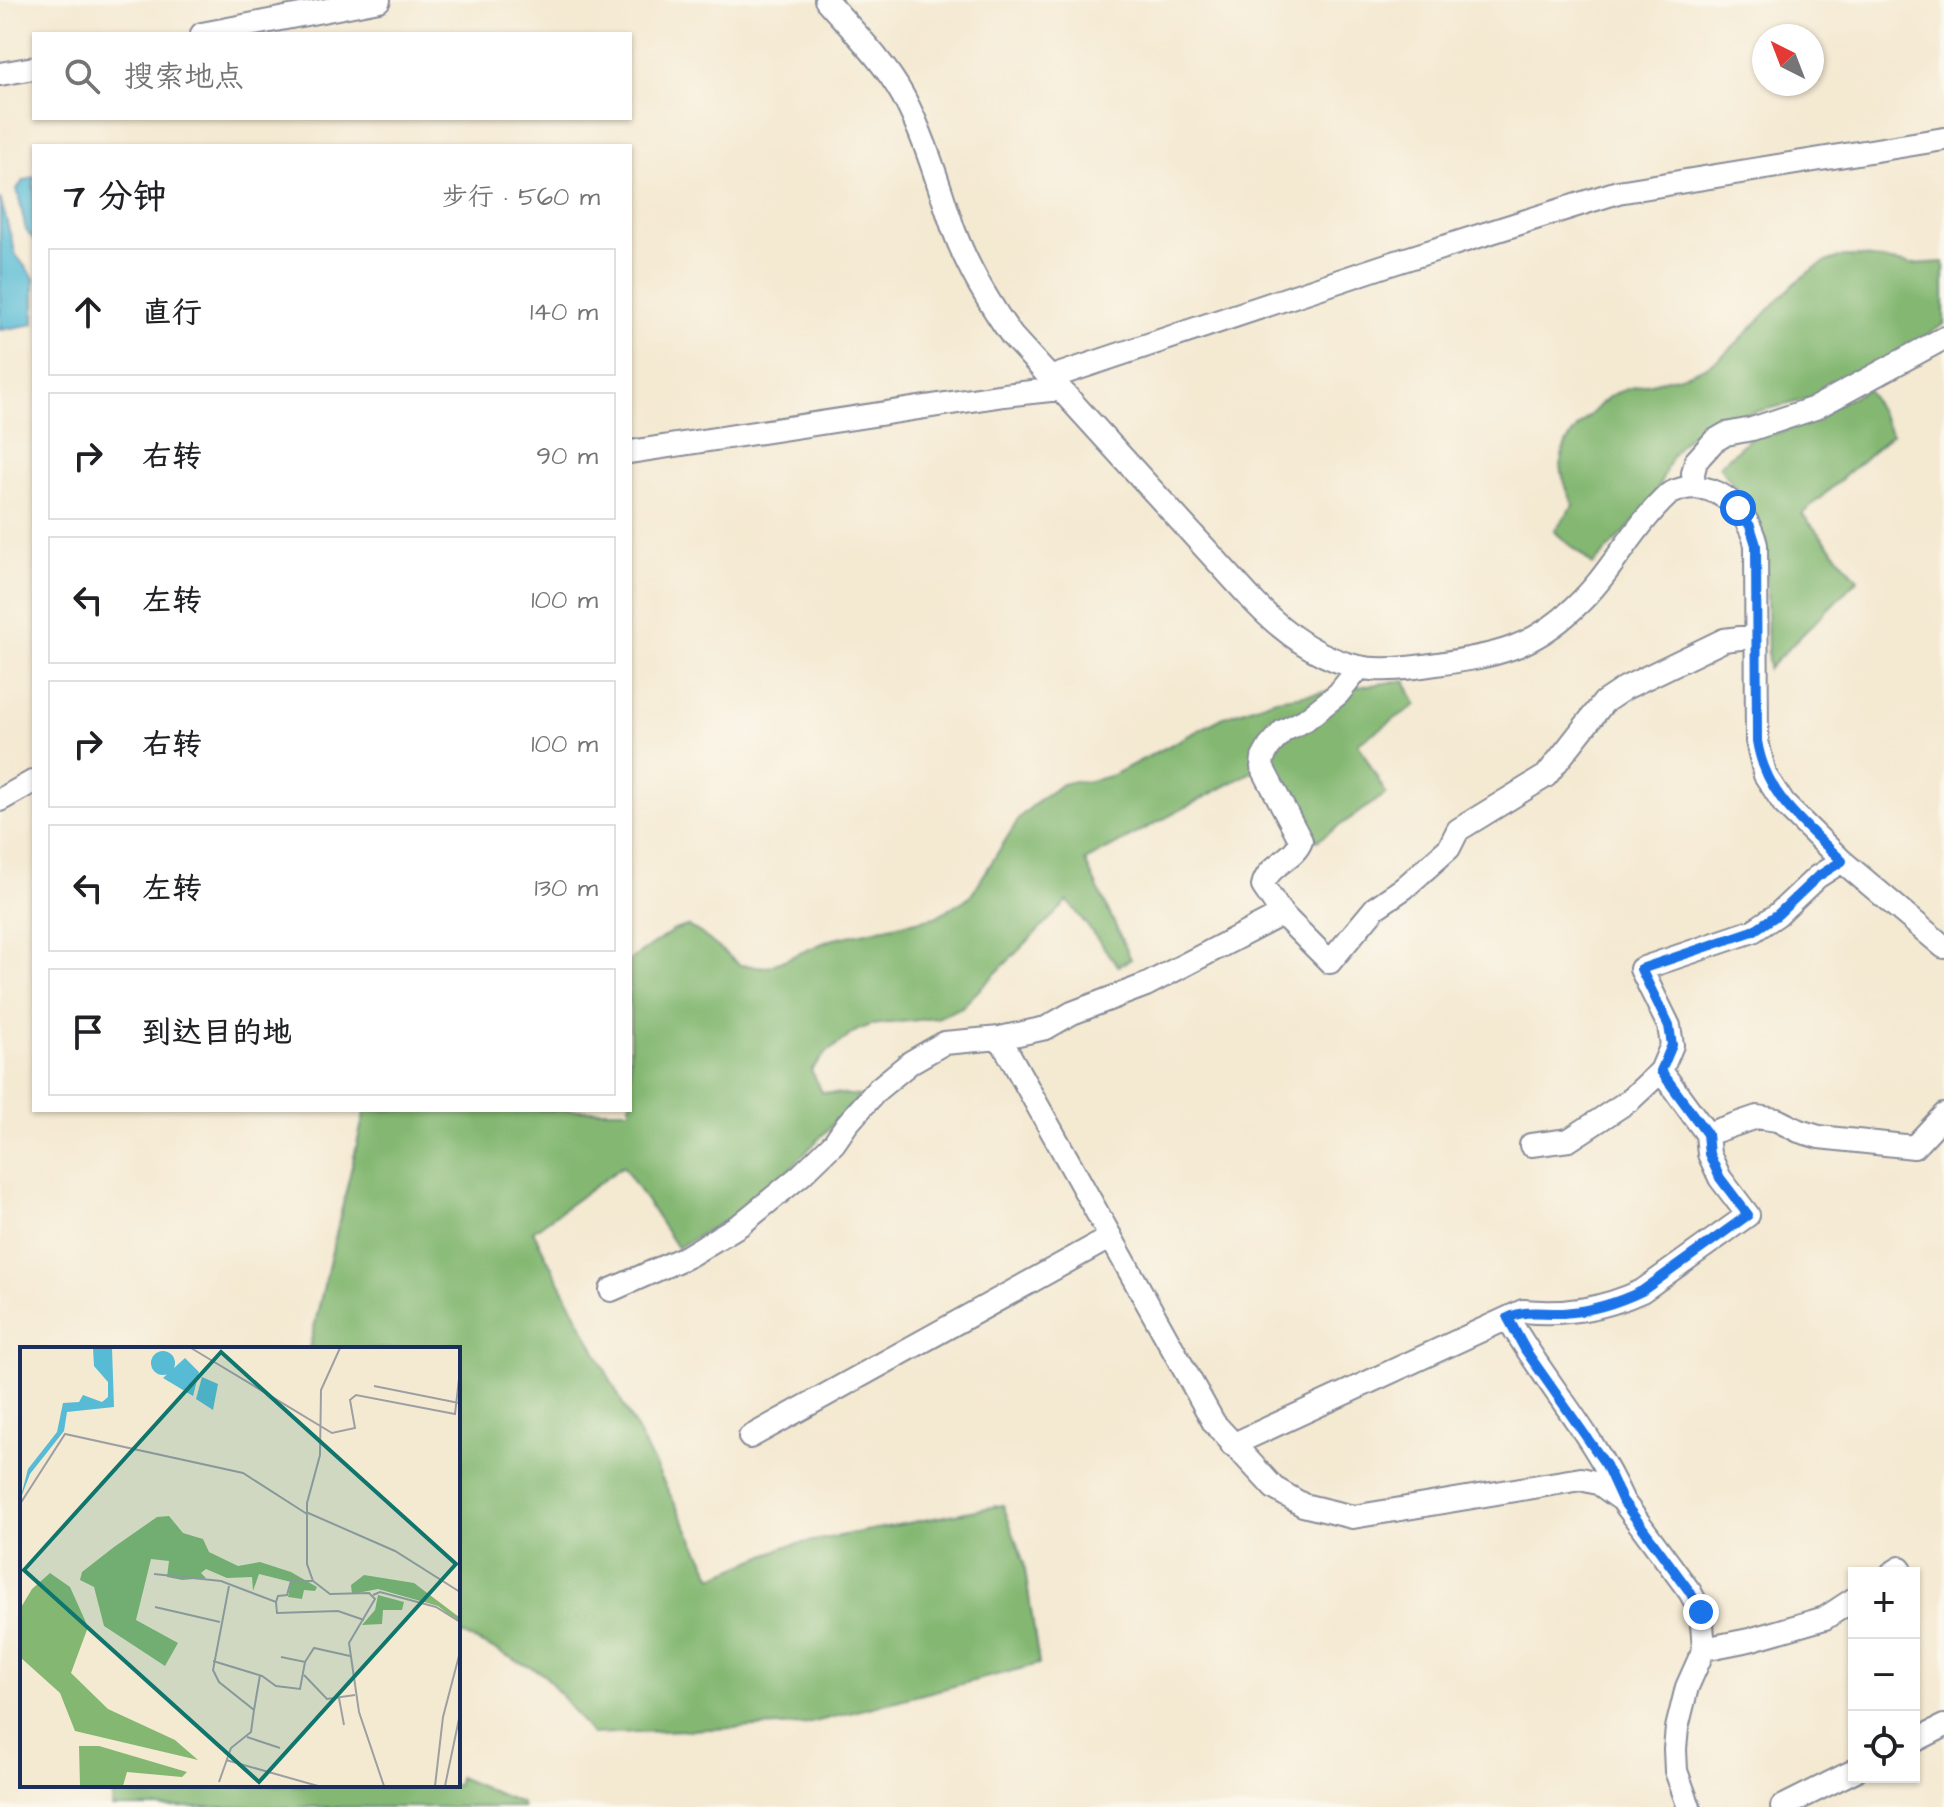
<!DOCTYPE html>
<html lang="zh">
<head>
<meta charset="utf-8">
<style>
	body { margin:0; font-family:"Architects Daughter","LXGW WenKai TC",sans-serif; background:#f6f6f6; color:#202124 }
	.controls { position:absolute; right:24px; bottom:24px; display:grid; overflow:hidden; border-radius:0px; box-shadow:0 2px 6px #0004 }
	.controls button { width:72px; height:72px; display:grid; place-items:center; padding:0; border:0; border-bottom:2px solid #e0e0e0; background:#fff; color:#202124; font:40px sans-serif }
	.compass { position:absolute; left:1752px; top:24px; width:72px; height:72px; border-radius:50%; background:#fff; box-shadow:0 2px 6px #0004; rotate:318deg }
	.stop { position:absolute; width:24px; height:24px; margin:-18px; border:6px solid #1a73e8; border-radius:50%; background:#fff }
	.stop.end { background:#1a73e8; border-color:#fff; box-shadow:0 2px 8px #0008 }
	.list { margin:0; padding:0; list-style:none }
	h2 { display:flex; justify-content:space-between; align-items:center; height:104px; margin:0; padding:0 32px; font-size:34px }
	h2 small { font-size:26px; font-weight:400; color:#757577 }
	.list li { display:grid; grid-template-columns:52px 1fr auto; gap:24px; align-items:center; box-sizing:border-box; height:128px; margin:0 16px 16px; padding:0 16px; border:2px solid #e0e0e0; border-radius:0px }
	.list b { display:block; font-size:30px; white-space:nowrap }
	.list em { font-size:26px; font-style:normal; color:#757577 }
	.icon { flex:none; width:44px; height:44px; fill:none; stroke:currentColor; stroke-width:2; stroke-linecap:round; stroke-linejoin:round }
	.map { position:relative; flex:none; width:1944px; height:1807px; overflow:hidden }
	.search { position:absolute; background:#fff; box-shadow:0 2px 6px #0004; left:32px; top:32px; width:600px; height:88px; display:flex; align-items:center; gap:20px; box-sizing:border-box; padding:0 28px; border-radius:0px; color:#757577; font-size:30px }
	.panel { position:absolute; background:#fff; box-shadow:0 2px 6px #0004; left:32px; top:144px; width:600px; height:968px; border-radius:0px }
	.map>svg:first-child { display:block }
</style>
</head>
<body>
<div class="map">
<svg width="1944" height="1807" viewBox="0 0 1944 1807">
	<rect width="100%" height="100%" fill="#fbf7ec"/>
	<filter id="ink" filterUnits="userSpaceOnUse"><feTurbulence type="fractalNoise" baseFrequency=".0125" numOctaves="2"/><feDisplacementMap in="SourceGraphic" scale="16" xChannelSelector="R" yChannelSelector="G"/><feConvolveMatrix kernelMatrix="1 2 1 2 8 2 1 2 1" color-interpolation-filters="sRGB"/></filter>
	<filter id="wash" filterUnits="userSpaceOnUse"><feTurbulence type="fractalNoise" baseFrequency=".006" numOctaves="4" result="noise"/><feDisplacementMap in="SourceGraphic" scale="32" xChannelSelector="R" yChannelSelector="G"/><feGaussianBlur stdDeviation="1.8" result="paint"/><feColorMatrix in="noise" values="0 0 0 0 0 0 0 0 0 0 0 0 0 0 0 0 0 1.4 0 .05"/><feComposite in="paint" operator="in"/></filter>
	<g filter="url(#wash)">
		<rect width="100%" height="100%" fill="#f4e9d1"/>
		<!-- forest -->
		<path fill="#84b872" stroke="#507468" stroke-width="2" d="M1858,256L1911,264L1944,262V324C1901,352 1857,379 1809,398C1777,410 1716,415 1692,434C1664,454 1668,477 1651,501C1635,524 1612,544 1593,565L1554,531L1574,505C1553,464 1557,446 1591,414C1598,408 1605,398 1614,394C1647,379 1688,381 1718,359C1754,334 1794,270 1834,259C1842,257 1851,257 1858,256Z
			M1867,389L1892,434L1802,514L1858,579L1768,669L1766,542L1750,507L1719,466L1751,437L1783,432Z
			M1405,680L1416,705L1358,743L1386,794L1317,841L1270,762L1085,861L1131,959L1118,966L1068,901L962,1007L937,1018L871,1025L858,1030L826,1053L811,1070L822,1092L860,1096L758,1202L677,1248L623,1166L533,1231L713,1577L787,1546L1003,1505L1024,1563L1039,1664L803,1725L591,1734L544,1674L458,1632V1349H309L365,1110H630V960L674,930L687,926L699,932L740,965L768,967L830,940L935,917L970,897L1020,817L1040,799L1062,784L1075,781L1088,782L1113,775L1224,717L1276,699Z
			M458,1777L521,1803L523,1807H112L113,1785H458Z"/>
		<!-- water -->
		<path fill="#57bbd5" stroke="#39759a" stroke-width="2" d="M34,177V240L26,230L17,189L23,181Z
			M0,198L16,255L34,278V324L0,330Z"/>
	</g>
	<g filter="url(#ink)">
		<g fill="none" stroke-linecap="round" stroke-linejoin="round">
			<defs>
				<path id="minor" d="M826,0C853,31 883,60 903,96C925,137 938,184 953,228C967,267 988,302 1012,336L1255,603C1283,632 1317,658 1358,667C1382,672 1412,668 1437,664C1493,656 1532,649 1575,607C1611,574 1633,527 1669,494C1709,473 1747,506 1756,545L1757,741L1765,775L1784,804L1842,861L1944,947
					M202,34L379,0
					M0,74L34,68
					M1049,378L1384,266L1618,192L1944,139
					M630,452L1004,395L1060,389
					M1694,487L1693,473L1696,461L1714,441L1726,434L1752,429L1815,408L1944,338
					M0,800L34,781
					M1282,914L1330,962L1375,908L1404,888L1449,848L1458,830L1546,776L1604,702L1625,688L1724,640L1756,636
					M1000,1038L1214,1423L1274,1488L1303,1505L1353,1517L1581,1479L1598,1483L1622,1500L1690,1592L1701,1612L1704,1649L1687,1687L1677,1728L1675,1749L1676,1771L1689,1807
					M1707,1134L1757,1117L1777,1120L1799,1131L1819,1137L1914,1147L1944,1115
					M1531,1145L1569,1140L1630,1100L1661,1071L1672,1045L1669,1026L1641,969L1753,931L1777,915L1817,877L1842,861
					M611,1290L688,1256L741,1224L801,1175L834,1143L847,1124L878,1089L911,1062L944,1043L1000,1038L1046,1028L1072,1013L1146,985L1282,914L1263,886C1267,865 1294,860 1301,841L1262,767L1263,758L1269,747L1283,731L1305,720L1338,694L1360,667
					M1508,1318C1543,1380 1593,1434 1622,1499
					M750,1437L1111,1237
					M1232,1445L1523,1311C1566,1315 1603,1309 1642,1291L1748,1215L1720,1178L1709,1154L1707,1134L1661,1071
					M1892,1573L1900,1568
					M1704,1649L1749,1640L1825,1618L1854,1599
					M1914,1741L1944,1726
					M1782,1807L1854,1771"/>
			</defs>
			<!-- minor casing -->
			<use href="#minor" stroke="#888c98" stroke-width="26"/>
			<!-- minor -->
			<use href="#minor" stroke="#fff" stroke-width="22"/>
		</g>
	</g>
	<g fill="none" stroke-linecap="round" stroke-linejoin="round" filter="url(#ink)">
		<!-- route -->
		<path stroke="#1a73e8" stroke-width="10" d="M1701,1612L1690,1592L1622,1500L1606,1465L1526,1351L1508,1318C1526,1309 1543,1314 1563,1313C1591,1311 1617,1303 1642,1291L1748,1215L1720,1178L1709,1154L1707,1134L1661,1071L1672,1045L1669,1026L1641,969L1753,931L1777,915L1817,877L1842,861C1804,823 1766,797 1757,741L1756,545L1750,526L1738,508"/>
	</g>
	<!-- overview -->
	<g transform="translate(20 1347)">
		<rect width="440" height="440" fill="#f4e9d1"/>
		<path d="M149,169L163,186L183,192L189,205L218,219L240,215L271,225L297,240L295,244L284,243L282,252L268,250L271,235L239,227L233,244L232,230L207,231L186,222L181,226L186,231L162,233L147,230L149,214L131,212L116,273L158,296L145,319L84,279L74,240L60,233L62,225L94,200L137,170ZM30,226L50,240L68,280L51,326L88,362L155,393L178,413L55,384L40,346L0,310V262L12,242ZM344,228L394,236L439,270L437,274L418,259L358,242L332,247L331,238ZM358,248L384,255L382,263H363L362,277L342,278L355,263ZM59,399H79L167,425L162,430L107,425L103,439H60Z" fill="#84b872"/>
		<path d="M73,1H92L94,60L47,65L44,84L10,127L0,153L8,122L37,85L43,56L59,55L63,48L82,55L88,50V35L74,19ZM131 16a12 12 0 1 1 24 0a12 12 0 1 1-24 0ZM165,11L179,25L173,49L143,31ZM182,30L198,37L193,63L176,52Z" fill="#57bbd5"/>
		<path fill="none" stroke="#9d9fa3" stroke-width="2" d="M171,1L312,86L335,81L330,53L336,48L435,67L440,23M320,1L301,43L300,108L287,156V217L293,234L310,247L349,246L355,252L329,296L339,365L364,439M354,39L439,56M0,157L45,87L223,126L287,167M286,165L375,204L440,245M134,227L201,234L256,255L258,249L267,248L271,234H293M353,248L360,245L416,260L440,275M256,255L257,266L318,264L344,273M135,260L200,275M261,310L285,315L294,301L330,309M193,314L242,329L256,339L280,342L285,315M284,328L307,352L335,348M319,351L324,378M234,363L240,328M227,390L260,401M206,413L298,439M199,435L211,401L231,385L234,363L199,335L193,323L209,239M415,439L423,370L440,305M425,439L440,367"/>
		<path fill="#0f766e" fill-opacity="0.15" stroke="#0f766e" stroke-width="4" d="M201,5L436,217L239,435L4,223Z"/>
		<rect width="440" height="440" fill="none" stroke="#1b2f5e" stroke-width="4"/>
	</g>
</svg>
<div class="controls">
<button>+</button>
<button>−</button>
<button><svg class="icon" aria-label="locate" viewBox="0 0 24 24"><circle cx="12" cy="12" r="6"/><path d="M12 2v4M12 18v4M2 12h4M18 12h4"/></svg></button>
</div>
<svg class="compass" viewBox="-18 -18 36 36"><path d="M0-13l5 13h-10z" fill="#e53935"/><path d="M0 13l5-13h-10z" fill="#757577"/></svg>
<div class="stop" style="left:1738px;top:508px"></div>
<div class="stop end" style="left:1701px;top:1612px"></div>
<div class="search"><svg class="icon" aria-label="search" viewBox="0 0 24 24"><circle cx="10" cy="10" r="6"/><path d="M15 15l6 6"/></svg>搜索地点</div>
<section class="panel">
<h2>7 分钟<small>步行 · 560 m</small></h2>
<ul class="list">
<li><svg class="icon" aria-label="ahead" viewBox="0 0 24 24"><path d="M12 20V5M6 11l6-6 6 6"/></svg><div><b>直行</b></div><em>140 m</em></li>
<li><svg class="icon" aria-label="right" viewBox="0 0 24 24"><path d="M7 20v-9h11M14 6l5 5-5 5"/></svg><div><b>右转</b></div><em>90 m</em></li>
<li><svg class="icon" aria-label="left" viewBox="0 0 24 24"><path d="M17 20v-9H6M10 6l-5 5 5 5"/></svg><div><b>左转</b></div><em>100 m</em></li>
<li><svg class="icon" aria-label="right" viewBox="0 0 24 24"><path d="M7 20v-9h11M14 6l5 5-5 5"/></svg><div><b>右转</b></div><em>100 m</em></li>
<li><svg class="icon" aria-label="left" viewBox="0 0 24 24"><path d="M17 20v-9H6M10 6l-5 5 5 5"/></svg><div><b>左转</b></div><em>130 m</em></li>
<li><svg class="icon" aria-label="arrive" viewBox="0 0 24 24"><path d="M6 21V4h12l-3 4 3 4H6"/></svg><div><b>到达目的地</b></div></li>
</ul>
</section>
</div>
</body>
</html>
